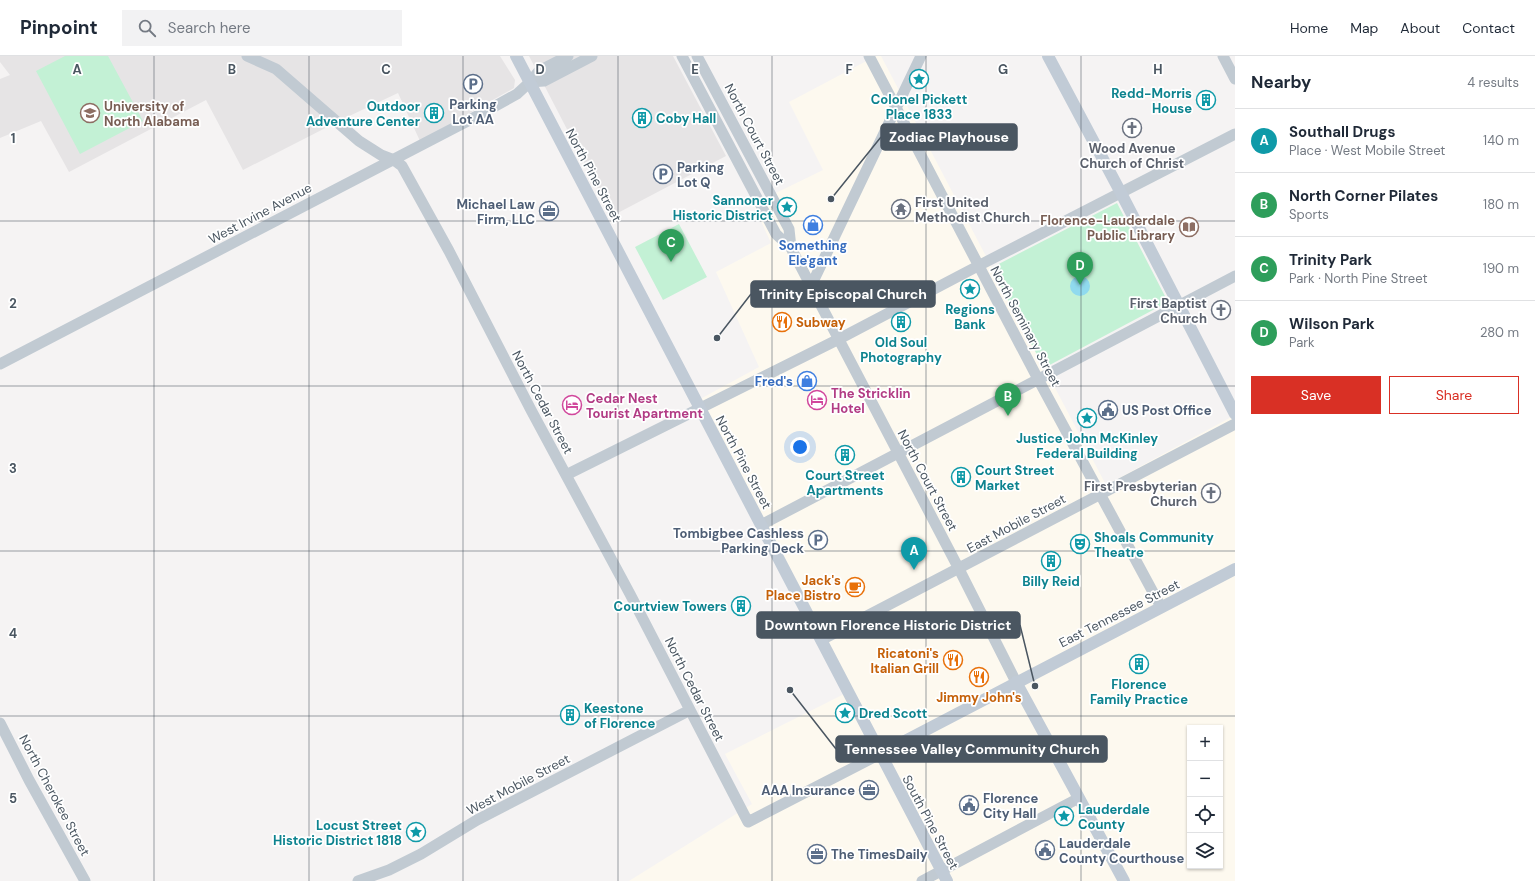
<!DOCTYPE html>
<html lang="en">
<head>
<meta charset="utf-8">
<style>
	body { margin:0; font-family:"DM Sans",sans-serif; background:#f2f2f3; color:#1f2937 }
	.controls { position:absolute; right:12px; bottom:12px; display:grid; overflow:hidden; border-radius:0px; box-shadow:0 1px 3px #0004 }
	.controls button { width:36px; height:36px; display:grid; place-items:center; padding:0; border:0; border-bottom:1px solid #e0e1e3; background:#fff; color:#1f2937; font:20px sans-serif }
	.you { position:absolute; left:800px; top:391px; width:14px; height:14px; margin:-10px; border:3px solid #fff; border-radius:50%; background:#1a73e8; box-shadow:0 0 0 6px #1a73e833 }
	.badge { display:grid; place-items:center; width:26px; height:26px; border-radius:50%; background:#d93025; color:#fff; font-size:13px; font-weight:700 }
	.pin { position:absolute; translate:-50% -33px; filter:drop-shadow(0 1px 2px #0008) }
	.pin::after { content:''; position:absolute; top:21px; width:14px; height:12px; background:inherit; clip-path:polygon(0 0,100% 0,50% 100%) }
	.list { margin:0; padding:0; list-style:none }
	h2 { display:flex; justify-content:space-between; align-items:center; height:52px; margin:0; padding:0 16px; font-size:17px }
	h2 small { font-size:13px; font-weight:400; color:#747a83 }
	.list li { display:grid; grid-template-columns:26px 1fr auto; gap:12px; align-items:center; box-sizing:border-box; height:64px; padding:0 16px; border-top:1px solid #e0e1e3 }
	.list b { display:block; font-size:15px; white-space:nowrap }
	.list p { margin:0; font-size:13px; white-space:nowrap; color:#747a83 }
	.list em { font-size:13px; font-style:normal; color:#747a83 }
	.actions { display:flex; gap:8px; padding:12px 16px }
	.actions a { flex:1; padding:9px 0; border:1px solid #d93025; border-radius:0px; text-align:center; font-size:14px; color:#d93025 }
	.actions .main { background:#d93025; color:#fff }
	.icon { flex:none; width:22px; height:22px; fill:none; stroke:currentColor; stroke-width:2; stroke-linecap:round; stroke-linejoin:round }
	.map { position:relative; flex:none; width:1235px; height:825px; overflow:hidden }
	header { display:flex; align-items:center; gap:24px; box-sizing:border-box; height:56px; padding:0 20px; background:#fff; border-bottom:1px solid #e0e1e3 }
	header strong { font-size:19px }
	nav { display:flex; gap:22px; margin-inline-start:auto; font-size:14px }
	.search { width:280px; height:36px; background:#f2f2f3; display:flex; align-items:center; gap:10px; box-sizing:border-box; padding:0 14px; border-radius:0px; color:#747a83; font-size:15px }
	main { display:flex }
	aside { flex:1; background:#fff }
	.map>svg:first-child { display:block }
</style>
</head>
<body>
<header>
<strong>Pinpoint</strong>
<div class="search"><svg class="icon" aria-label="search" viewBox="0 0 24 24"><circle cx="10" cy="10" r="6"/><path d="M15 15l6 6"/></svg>Search here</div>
<nav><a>Home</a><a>Map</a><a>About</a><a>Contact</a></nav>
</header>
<main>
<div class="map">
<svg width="1235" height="825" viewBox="0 0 1235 825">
	<rect width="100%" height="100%" fill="#f5f3f3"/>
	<!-- commercial -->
	<path fill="#fdf9ef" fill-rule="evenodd" d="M876,0H881L1106,429L1235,359V825H629L752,748L725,698L848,636L691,348L759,311L716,216L771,187L753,148L823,114L789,46ZM1190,672H1220V810H1190Z"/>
	<!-- education -->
	<path fill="#e6e4e5" d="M0,0H500L515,24L514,32L420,85L398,37L345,62L243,114L206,44L69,116L41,65L0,82V23L10,19L0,6Z
		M529,0H673L726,100L612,160Z"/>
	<!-- green -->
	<path fill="#c3f1d5" d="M65,0H108L143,65L80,98L36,15Z
		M1117,147L1168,246L1044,312L991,212Z
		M679,168L707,221L663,244L635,191Z"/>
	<!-- water -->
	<path fill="#90daee" d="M1070 230a10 10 0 1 1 20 0a10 10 0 1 1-20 0Z"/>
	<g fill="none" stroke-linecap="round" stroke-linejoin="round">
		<!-- tertiary -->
		<path stroke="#c1cad2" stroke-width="11" d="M247,0L276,13L359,85L381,99L394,104L402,110L449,195L531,354L630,538L748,766L880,698
			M682,0L776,178L791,192L959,513L1016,626
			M697,0L789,173L791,192
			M869,0L1038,323L1161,551
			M1223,0L1235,23
			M530,26L544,25L592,0
			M811,230L921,0
			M0,308L479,59L517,38L530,26L539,15L568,0
			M566,419L839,283L978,210L1235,78
			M761,469L1235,220
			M821,584L1235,368
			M0,667L29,724L85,825
			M358,825L389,814L421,798L477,764L690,654
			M922,825L1079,742"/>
		<!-- secondary -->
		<path stroke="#c1cbd6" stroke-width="12" d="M516,0L947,825
			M1048,0L1121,137L1235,358
			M1016,626L1124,825
			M880,698L1235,513"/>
	</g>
	<!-- grid -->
	<path fill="none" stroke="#4a5661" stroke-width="1" stroke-opacity="0.55" d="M154,0V825M309,0V825M463,0V825M618,0V825M772,0V825M926,0V825M1081,0V825M0,165H1235M0,330H1235M0,495H1235M0,660H1235"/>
	<!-- icons -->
	<defs>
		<symbol id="sight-ring" viewBox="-11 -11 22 22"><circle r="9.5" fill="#fff" stroke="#0f9aa8" stroke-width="1.5"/><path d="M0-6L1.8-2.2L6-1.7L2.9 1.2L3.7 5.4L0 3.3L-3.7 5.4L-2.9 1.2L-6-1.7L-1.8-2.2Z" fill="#0f9aa8"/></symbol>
		<symbol id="parking-ring" viewBox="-11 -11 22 22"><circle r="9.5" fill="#fff" stroke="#5c6f8a" stroke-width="1.5"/><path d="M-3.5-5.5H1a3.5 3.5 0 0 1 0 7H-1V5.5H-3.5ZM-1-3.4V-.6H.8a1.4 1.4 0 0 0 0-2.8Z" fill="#5c6f8a"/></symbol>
		<symbol id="building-ring" viewBox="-11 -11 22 22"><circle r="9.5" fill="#fff" stroke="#0f9aa8" stroke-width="1.5"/><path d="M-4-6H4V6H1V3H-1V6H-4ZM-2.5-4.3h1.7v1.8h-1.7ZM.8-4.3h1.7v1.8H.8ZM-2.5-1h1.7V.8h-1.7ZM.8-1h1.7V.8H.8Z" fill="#0f9aa8"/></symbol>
		<symbol id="university-ring" viewBox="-11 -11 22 22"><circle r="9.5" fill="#fff" stroke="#8d6e63" stroke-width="1.5"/><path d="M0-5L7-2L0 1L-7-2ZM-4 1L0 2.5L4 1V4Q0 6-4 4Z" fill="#8d6e63"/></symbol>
		<symbol id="church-ring" viewBox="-11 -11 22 22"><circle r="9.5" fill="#fff" stroke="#6b7280" stroke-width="1.5"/><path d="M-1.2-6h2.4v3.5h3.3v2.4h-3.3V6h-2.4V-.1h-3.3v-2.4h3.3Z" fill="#6b7280"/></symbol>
		<symbol id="temple-ring" viewBox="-11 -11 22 22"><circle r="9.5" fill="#fff" stroke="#6b7280" stroke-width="1.5"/><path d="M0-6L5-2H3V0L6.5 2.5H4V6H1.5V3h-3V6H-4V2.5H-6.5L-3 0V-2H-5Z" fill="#6b7280"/></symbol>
		<symbol id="office-ring" viewBox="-11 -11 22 22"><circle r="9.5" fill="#fff" stroke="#5c6f8a" stroke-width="1.5"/><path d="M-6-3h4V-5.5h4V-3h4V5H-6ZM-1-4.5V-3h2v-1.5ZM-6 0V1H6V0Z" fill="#5c6f8a"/></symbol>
		<symbol id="shop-ring" viewBox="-11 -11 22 22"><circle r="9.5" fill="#fff" stroke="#3f7fe0" stroke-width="1.5"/><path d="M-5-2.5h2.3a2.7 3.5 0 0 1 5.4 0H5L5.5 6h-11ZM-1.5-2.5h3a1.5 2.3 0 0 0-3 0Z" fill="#3f7fe0"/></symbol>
		<symbol id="library-ring" viewBox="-11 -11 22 22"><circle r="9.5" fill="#fff" stroke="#8d6e63" stroke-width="1.5"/><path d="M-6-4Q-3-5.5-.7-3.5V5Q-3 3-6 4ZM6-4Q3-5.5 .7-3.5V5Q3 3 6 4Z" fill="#8d6e63"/></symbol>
		<symbol id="restaurant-ring" viewBox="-11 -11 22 22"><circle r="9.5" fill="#fff" stroke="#e8710a" stroke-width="1.5"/><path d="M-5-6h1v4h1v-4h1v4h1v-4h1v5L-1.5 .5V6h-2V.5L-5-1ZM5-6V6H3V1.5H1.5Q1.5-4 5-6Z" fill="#e8710a"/></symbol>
		<symbol id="hotel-ring" viewBox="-11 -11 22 22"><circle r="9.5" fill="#fff" stroke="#d1479c" stroke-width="1.5"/><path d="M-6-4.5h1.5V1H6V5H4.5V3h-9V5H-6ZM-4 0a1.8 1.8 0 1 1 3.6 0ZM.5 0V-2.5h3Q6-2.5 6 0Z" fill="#d1479c"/></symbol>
		<symbol id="civic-ring" viewBox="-11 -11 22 22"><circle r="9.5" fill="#fff" stroke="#5c6f8a" stroke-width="1.5"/><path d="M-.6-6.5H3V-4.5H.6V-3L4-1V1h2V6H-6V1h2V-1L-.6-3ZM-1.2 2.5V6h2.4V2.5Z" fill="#5c6f8a"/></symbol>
		<symbol id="theatre-ring" viewBox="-11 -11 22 22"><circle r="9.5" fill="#fff" stroke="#0f9aa8" stroke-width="1.5"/><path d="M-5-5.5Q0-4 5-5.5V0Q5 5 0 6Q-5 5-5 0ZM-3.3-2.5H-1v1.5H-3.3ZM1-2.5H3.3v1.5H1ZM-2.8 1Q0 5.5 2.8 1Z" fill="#0f9aa8"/></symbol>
		<symbol id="cafe-ring" viewBox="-11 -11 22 22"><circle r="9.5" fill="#fff" stroke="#e8710a" stroke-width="1.5"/><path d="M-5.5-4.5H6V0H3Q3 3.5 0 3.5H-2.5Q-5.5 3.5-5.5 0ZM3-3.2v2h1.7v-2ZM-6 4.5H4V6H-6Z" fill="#e8710a"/></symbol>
	</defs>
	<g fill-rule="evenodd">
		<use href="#sight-ring" x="908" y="12" width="22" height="22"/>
		<use href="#parking-ring" x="462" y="17" width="22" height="22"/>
		<use href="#building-ring" x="1195" y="33" width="22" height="22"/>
		<use href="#university-ring" x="79" y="46" width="22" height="22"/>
		<use href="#building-ring" x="423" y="46" width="22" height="22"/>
		<use href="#building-ring" x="631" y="51" width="22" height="22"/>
		<use href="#church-ring" x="1121" y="61" width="22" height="22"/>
		<use href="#parking-ring" x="652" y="107" width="22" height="22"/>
		<use href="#sight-ring" x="776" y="140" width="22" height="22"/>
		<use href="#temple-ring" x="890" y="142" width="22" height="22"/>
		<use href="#office-ring" x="538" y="144" width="22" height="22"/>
		<use href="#shop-ring" x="802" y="158" width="22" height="22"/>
		<use href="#library-ring" x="1178" y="160" width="22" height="22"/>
		<use href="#sight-ring" x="959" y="222" width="22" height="22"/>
		<use href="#church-ring" x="1210" y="243" width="22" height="22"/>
		<use href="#restaurant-ring" x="771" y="255" width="22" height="22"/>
		<use href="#building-ring" x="890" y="255" width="22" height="22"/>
		<use href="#shop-ring" x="796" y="314" width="22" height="22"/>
		<use href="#hotel-ring" x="806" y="333" width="22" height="22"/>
		<use href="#hotel-ring" x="561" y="338" width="22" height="22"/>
		<use href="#civic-ring" x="1097" y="343" width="22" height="22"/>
		<use href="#sight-ring" x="1076" y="351" width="22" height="22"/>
		<use href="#building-ring" x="834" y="388" width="22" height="22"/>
		<use href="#building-ring" x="950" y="410" width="22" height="22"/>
		<use href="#church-ring" x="1200" y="426" width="22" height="22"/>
		<use href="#parking-ring" x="807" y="473" width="22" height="22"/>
		<use href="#theatre-ring" x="1069" y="477" width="22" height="22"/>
		<use href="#building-ring" x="1040" y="494" width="22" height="22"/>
		<use href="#cafe-ring" x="844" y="520" width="22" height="22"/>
		<use href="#building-ring" x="730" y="539" width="22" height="22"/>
		<use href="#restaurant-ring" x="942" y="593" width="22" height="22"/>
		<use href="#building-ring" x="1128" y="597" width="22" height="22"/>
		<use href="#restaurant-ring" x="968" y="610" width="22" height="22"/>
		<use href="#sight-ring" x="834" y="646" width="22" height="22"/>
		<use href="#building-ring" x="559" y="648" width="22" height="22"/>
		<use href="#office-ring" x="858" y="723" width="22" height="22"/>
		<use href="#civic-ring" x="958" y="738" width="22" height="22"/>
		<use href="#sight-ring" x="1053" y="749" width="22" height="22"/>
		<use href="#sight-ring" x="405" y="765" width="22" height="22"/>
		<use href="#civic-ring" x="1034" y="783" width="22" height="22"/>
		<use href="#office-ring" x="806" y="787" width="22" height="22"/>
	</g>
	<g text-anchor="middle" stroke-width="3.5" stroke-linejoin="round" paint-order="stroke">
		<!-- culture labels -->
		<g font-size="13" font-weight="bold" fill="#0d838f" stroke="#fff">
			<text x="1192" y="42" text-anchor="end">Redd-Morris<tspan x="1192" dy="15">House</tspan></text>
			<text x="919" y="48">Colonel Pickett<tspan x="919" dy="15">Place 1833</tspan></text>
			<text x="420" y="55" text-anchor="end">Outdoor<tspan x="420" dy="15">Adventure Center</tspan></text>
			<text x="656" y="67" text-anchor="start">Coby Hall</text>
			<text x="773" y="149" text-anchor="end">Sannoner<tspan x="773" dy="15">Historic District</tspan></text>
			<text x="970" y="258">Regions<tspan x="970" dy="15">Bank</tspan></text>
			<text x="901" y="291">Old Soul<tspan x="901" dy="15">Photography</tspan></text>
			<text x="1087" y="387">Justice John McKinley<tspan x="1087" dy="15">Federal Building</tspan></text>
			<text x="975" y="419" text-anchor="start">Court Street<tspan x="975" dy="15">Market</tspan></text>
			<text x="845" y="424">Court Street<tspan x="845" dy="15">Apartments</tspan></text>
			<text x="1094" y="486" text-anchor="start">Shoals Community<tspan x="1094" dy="15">Theatre</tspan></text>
			<text x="1051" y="530">Billy Reid</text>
			<text x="727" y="555" text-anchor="end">Courtview Towers</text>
			<text x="1139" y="633">Florence<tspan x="1139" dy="15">Family Practice</tspan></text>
			<text x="584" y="657" text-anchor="start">Keestone<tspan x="584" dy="15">of Florence</tspan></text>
			<text x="859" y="662" text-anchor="start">Dred Scott</text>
			<text x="1078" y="758" text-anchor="start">Lauderdale<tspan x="1078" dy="15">County</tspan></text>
			<text x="402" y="774" text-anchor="end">Locust Street<tspan x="402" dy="15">Historic District 1818</tspan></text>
		</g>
		<!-- service labels -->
		<g font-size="13" font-weight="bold" fill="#4e5e75" stroke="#fff" text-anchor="start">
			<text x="473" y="53" text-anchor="middle">Parking<tspan x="473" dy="15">Lot AA</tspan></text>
			<text x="677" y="116">Parking<tspan x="677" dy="15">Lot Q</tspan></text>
			<text x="535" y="153" text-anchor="end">Michael Law<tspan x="535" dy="15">Firm, LLC</tspan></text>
			<text x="1122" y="359">US Post Office</text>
			<text x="804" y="482" text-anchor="end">Tombigbee Cashless<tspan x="804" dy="15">Parking Deck</tspan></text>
			<text x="855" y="739" text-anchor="end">AAA Insurance</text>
			<text x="983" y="747">Florence<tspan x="983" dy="15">City Hall</tspan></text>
			<text x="1059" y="792">Lauderdale<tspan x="1059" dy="15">County Courthouse</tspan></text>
			<text x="831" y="803">The TimesDaily</text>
		</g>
		<!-- education labels -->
		<g font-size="13" font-weight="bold" fill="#785e54" stroke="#fff" text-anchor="start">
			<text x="104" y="55">University of<tspan x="104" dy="15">North Alabama</tspan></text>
			<text x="1175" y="169" text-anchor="end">Florence-Lauderdale<tspan x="1175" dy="15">Public Library</tspan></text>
		</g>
		<!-- street labels -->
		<g font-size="13" fill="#4a5661" stroke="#fff">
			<text transform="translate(755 78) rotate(62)" y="5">North Court Street</text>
			<text transform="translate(594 119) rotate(62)" y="5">North Pine Street</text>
			<text transform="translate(260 157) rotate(-28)" y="5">West Irvine Avenue</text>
			<text transform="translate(1026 270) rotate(62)" y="5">North Seminary Street</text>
			<text transform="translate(543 346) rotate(62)" y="5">North Cedar Street</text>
			<text transform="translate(744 406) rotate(62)" y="5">North Pine Street</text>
			<text transform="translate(928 424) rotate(62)" y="5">North Court Street</text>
			<text transform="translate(1016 467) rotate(-28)" y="5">East Mobile Street</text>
			<text transform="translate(1119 557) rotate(-27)" y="5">East Tennessee Street</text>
			<text transform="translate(695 633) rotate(63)" y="5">North Cedar Street</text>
			<text transform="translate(518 728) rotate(-28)" y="5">West Mobile Street</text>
			<text transform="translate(55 739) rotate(62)" y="5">North Cherokee Street</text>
			<text transform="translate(931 766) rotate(62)" y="5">South Pine Street</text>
		</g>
		<!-- worship labels -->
		<g font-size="13" font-weight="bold" fill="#5b616d" stroke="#fff" text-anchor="end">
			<text x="1132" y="97" text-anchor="middle">Wood Avenue<tspan x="1132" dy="15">Church of Christ</tspan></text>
			<text x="915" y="151" text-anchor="start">First United<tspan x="915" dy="15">Methodist Church</tspan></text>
			<text x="1207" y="252">First Baptist<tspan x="1207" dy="15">Church</tspan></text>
			<text x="1197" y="435">First Presbyterian<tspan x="1197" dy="15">Church</tspan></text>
		</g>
		<!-- shop labels -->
		<g font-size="13" font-weight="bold" fill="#366cbe" stroke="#fff">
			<text x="813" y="194">Something<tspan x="813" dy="15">Ele'gant</tspan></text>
			<text x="793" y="330" text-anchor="end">Fred's</text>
		</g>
		<!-- food labels -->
		<g font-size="13" font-weight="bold" fill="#c56008" stroke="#fff" text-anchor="end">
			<text x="796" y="271" text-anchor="start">Subway</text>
			<text x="841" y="529">Jack's<tspan x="841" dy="15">Place Bistro</tspan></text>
			<text x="939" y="602">Ricatoni's<tspan x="939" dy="15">Italian Grill</tspan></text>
			<text x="979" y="646" text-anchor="middle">Jimmy John's</text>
		</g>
		<!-- hotel labels -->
		<g font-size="13" font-weight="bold" fill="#b23c85" stroke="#fff" text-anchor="start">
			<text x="831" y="342">The Stricklin<tspan x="831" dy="15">Hotel</tspan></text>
			<text x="586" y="347">Cedar Nest<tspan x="586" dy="15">Tourist Apartment</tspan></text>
		</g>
	</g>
	<g font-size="13" text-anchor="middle" font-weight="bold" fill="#4a5661" stroke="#fff" stroke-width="3.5" stroke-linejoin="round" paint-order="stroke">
		<text x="77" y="18">A</text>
		<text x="232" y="18">B</text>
		<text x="386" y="18">C</text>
		<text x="540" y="18">D</text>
		<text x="695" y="18">E</text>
		<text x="849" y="18">F</text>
		<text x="1003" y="18">G</text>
		<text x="1158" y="18">H</text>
		<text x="13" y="87">1</text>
		<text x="13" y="252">2</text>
		<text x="13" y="417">3</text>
		<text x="13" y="582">4</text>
		<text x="13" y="747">5</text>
	</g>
	<!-- callouts -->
	<path fill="none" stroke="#4a5661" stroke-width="1.5" d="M831 143L881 81M717 282L751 238M1035 630L1020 569M790 634L836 693"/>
	<g fill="#4a5661" stroke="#fff" stroke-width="1.5">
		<circle cx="831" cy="143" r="4"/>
		<circle cx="717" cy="282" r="4"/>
		<circle cx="1035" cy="630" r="4"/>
		<circle cx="790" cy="634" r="4"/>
	</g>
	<g fill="#4a5661" stroke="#4a5661" stroke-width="1.5">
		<rect x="881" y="68" width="136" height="26" rx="4"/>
		<rect x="751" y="225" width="184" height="26" rx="4"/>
		<rect x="757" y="556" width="263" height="26" rx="4"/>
		<rect x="836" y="680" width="271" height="26" rx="4"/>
	</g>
	<g font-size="14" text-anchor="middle" font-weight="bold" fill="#fff">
		<text x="949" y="86">Zodiac Playhouse</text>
		<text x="843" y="243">Trinity Episcopal Church</text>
		<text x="888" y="574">Downtown Florence Historic District</text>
		<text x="972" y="698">Tennessee Valley Community Church</text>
	</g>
</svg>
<div class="controls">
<button>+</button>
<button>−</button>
<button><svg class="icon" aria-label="locate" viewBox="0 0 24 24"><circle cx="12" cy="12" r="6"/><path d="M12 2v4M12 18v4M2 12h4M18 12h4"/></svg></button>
<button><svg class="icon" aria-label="layers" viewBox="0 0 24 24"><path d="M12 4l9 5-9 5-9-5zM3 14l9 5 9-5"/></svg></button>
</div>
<div class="you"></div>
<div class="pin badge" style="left:914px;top:514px;background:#0f9aa8">A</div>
<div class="pin badge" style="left:1008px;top:360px;background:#2e9e5b">B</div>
<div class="pin badge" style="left:671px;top:206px;background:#2e9e5b">C</div>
<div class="pin badge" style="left:1080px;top:229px;background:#2e9e5b">D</div>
</div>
<aside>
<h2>Nearby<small>4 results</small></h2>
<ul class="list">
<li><span class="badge" style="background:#0f9aa8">A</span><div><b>Southall Drugs</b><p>Place · West Mobile Street</p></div><em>140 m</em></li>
<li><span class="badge" style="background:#2e9e5b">B</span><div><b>North Corner Pilates</b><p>Sports</p></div><em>180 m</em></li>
<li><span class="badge" style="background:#2e9e5b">C</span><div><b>Trinity Park</b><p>Park · North Pine Street</p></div><em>190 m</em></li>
<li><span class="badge" style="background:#2e9e5b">D</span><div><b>Wilson Park</b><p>Park</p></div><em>280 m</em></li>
</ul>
<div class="actions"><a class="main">Save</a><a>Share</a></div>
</aside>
</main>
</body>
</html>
